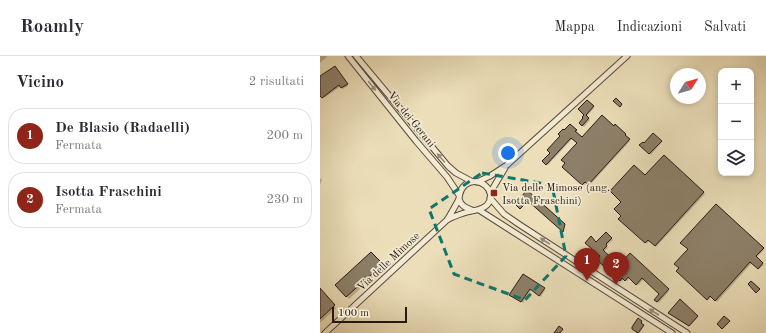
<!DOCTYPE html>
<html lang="it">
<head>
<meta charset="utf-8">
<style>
	body { margin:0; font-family:"Old Standard TT",serif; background:#f7f7f7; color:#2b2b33 }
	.controls { position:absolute; right:12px; top:12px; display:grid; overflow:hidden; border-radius:8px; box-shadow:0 2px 6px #0003 }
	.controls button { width:36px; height:36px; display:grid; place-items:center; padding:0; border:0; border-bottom:1px solid #e1e1e2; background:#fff; color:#2b2b33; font:20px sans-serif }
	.compass { position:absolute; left:350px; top:12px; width:36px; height:36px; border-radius:50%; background:#fff; box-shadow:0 2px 6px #0003; rotate:53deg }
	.scale { position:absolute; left:12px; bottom:10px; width:75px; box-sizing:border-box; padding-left:4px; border:2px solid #281a13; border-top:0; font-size:11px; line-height:14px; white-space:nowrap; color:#281a13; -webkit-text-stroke:3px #f2ead2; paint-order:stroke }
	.you { position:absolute; left:188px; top:97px; width:14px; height:14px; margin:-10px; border:3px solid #fff; border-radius:50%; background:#1a73e8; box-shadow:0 0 0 6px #1a73e833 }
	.badge { display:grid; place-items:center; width:26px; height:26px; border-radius:50%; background:#8f2418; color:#fff; font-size:13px; font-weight:700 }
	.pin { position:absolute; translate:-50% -33px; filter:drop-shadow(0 1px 2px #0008) }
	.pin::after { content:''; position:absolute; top:21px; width:14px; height:12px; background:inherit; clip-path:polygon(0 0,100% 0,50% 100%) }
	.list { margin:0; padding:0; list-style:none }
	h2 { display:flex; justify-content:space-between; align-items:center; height:52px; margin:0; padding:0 16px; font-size:17px }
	h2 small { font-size:13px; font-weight:400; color:#7c7c81 }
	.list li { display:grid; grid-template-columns:26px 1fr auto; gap:12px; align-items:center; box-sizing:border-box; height:56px; margin:0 8px 8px; padding:0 8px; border:1px solid #e1e1e2; border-radius:16px }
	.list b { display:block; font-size:15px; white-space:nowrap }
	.list p { margin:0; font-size:13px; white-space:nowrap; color:#7c7c81 }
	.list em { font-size:13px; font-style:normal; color:#7c7c81 }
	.icon { flex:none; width:22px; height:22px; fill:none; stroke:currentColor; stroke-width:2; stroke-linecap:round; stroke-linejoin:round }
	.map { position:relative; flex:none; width:446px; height:277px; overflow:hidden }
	header { display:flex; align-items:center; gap:24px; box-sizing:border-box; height:56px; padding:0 20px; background:#fff; border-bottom:1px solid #e1e1e2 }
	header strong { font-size:19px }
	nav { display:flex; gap:22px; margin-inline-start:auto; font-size:14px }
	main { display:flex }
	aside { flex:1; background:#fff }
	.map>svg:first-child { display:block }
</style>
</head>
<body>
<header>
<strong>Roamly</strong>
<nav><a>Mappa</a><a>Indicazioni</a><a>Salvati</a></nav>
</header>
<main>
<aside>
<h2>Vicino<small>2 risultati</small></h2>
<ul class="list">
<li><span class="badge">1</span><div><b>De Blasio (Radaelli)</b><p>Fermata</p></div><em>200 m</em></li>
<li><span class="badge">2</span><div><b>Isotta Fraschini</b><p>Fermata</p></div><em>230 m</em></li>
</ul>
</aside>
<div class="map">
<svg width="446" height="277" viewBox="0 0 446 277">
	<rect width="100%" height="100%" fill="#ebdeb9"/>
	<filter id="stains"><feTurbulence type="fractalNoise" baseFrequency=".005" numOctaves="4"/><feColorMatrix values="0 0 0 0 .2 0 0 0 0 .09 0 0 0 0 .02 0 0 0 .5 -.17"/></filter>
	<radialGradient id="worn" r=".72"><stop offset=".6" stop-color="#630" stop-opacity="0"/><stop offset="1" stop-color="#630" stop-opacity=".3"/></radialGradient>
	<!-- shadow -->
	<path fill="#0003" d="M0,0H6L7,1L0,7Z
		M16,13L28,30L23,33L21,30L4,42L0,38V22Z
		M267,45L274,52L266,61L270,64L264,71L260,67L265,59Z
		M250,69L257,76L256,77L262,82L294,72L295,70L306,80L305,81L310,85L270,129L267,126L264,129L243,111L258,87L253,82L228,109L224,105L231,97L244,75Z
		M333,78L342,86L331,99L321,89L324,88Z
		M344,100L385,138L336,191L330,184L327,188L300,163L303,160L302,146Z
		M0,122L2,124L0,129Z
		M396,149L444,194L436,202L444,209L439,213L432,207L397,246L391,241L388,244L358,215L369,193Z
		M286,177L293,184L286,190L288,192L284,196L299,210L310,199L349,235L339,247L336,244L340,238L324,223L318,229L310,222L307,225L304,222L302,225L278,204L281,200L277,187Z
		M51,197L64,211L29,243L16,229Z
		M203,219L225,234L221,241L211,234L203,247L192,240Z
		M1,235L16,252L0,267V237Z
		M360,245L378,261L370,270L350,257Z
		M318,264L322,267L321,268L324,270L320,277L314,273Z"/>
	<!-- building -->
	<path fill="#8d8069" stroke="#281a13" d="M15,10L28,28L21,32L19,29L2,42L0,40V20Z
		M296,42L302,48L300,51L293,45Z
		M267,44L274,50L266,59L269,62L262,70L259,67L263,62L262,61L264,59L258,53Z
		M282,59L294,70L295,68L306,78L305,79L310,83L268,129L265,126L262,129L242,111L245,107L241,104L257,87L251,82L226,109L222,105L230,97L227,94L240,80L238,78L243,73L244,74L250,68L257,74L255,75L262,81Z
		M333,77L342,85L329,98L319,89L323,86L324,87Z
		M344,99L384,136L335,190L328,184L325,187L298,163L301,160L294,153L301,146L290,135L314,109L325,119Z
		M207,134L245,168L243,176L208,145L200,153L195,148Z
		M396,148L444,192L436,200L443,207L438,213L430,206L395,245L390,240L387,244L356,215L359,212L354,208L368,193L360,187Z
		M286,176L292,182L286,188L287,190L283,194L299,209L310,197L349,233L337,246L334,244L339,238L322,222L316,229L308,221L305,225L302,222L300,225L277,204L280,200L265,187L271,180L276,186Z
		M51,196L63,208L26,241L15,229Z
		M203,218L225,232L219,240L210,233L201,246L189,239Z
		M431,225L440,233L436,237L428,228Z
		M0,232L15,249L0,263Z
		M360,243L378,260L369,270L348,257Z
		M404,260L410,265L402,273L397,268Z
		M318,262L322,265L321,267L324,269L318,277L312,273V271Z
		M239,270L243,273L240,277H234Z"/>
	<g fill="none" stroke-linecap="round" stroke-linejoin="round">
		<defs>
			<path id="minor" d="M28,0L96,85L127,121L139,139
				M36,0L128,110L136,117L151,125
				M157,126L170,120L187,109L307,0
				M170,137L185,112
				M170,142L184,158L200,169L367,277
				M139,143C141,150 146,152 152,154
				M159,154L352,277
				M5,277L127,164C131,158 134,152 138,145C141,139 138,135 145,129C158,118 179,135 167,149C161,155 152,154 144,157C138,159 132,161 127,164"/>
		</defs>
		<!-- minor casing -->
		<use href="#minor" stroke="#594b3c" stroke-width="7"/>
		<!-- minor -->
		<use href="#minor" stroke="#f2ead2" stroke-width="5"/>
	</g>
	<!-- one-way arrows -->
	<defs><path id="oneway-solid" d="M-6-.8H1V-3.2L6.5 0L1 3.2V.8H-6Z"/></defs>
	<g fill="#978c7c">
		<use href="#oneway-solid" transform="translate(52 30) rotate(51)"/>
		<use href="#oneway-solid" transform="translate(121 102) rotate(-131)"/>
		<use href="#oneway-solid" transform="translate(225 185) rotate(-147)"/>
		<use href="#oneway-solid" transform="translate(334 256) rotate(-147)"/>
	</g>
	<!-- marked area -->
	<path fill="none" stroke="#0f766e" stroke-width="3" stroke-dasharray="8 5" stroke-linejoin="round" d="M162,117L232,129L246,200L205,244L134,218L109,153Z"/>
	<!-- markers -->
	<rect fill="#8f2418" stroke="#f2ead2" stroke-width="1.5" x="170" y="133" width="8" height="8" rx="2"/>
	<g text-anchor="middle" stroke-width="3.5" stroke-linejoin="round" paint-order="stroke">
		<!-- street labels -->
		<g font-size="11" fill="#281a13" stroke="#f2ead2">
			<text transform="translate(92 63) rotate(51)" y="4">Via dei Gerani</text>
			<text transform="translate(68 205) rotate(-43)" y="4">Via delle Mimose</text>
		</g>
		<!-- poi labels -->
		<g font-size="11" fill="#281a13" stroke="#f2ead2" text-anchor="start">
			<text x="182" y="135">Via delle Mimose (ang.<tspan x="182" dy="13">Isotta Fraschini)</tspan></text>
		</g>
	</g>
	<rect width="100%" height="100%" filter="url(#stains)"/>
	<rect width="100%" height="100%" fill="url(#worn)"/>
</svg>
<div class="controls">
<button>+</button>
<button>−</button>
<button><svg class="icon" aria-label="layers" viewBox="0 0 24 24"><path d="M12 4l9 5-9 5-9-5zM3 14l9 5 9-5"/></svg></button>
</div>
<svg class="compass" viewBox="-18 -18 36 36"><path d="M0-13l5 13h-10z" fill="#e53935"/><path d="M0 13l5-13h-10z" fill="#7c7c81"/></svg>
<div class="scale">100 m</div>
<div class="you"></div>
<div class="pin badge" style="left:267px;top:225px">1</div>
<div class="pin badge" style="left:296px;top:229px">2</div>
</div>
</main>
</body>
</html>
